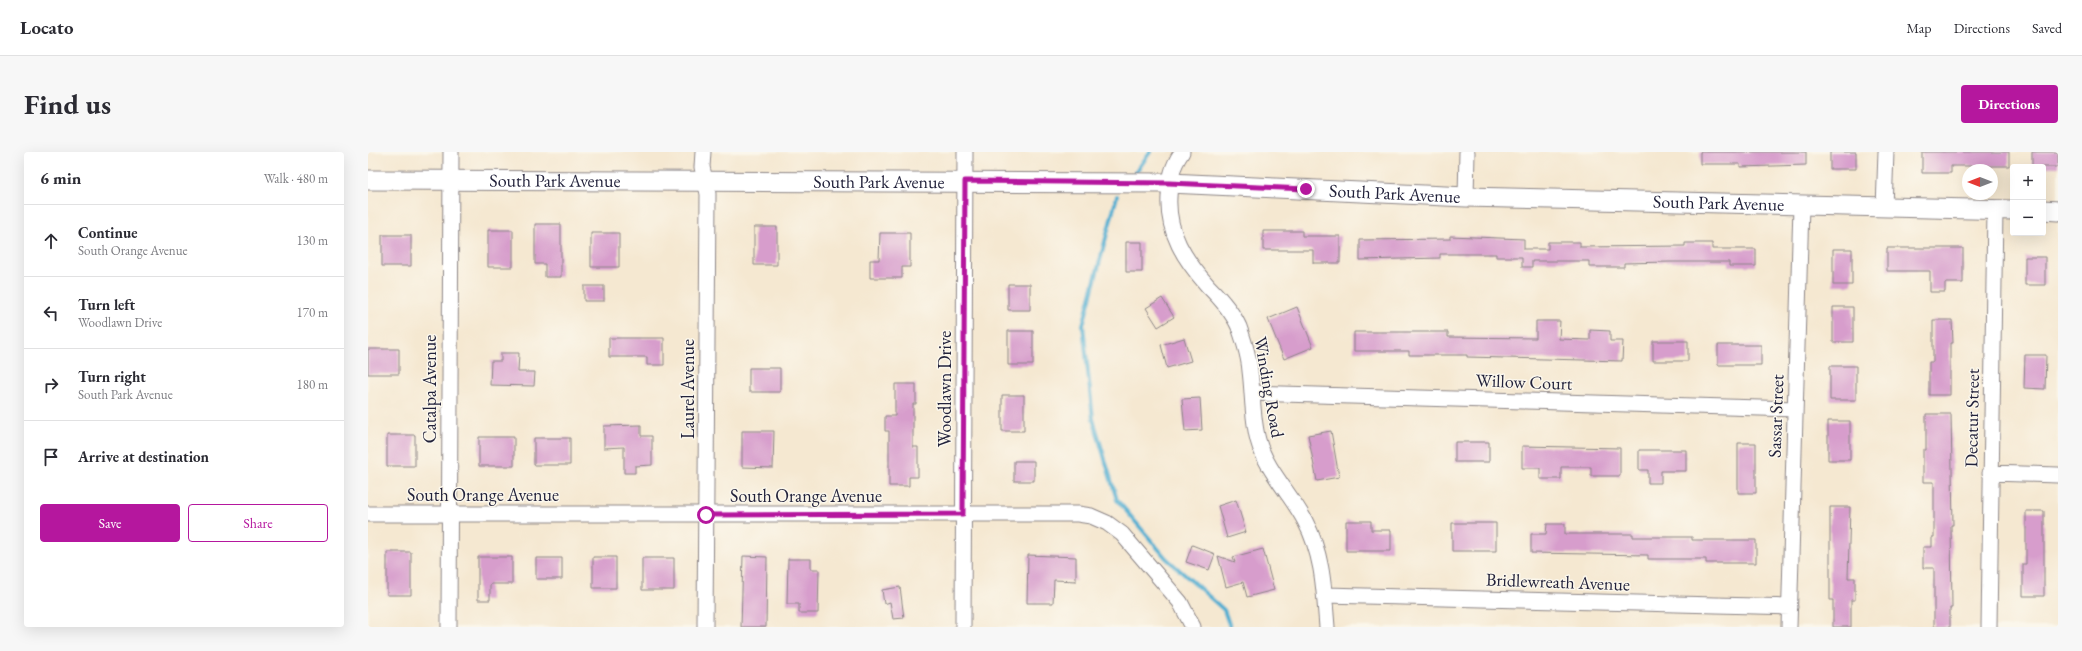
<!DOCTYPE html>
<html lang="en">
<head>
<meta charset="utf-8">
<style>
	body { margin:0; font-family:"EB Garamond",serif; background:#f7f7f7; color:#2b2b33 }
	.controls { position:absolute; right:12px; top:12px; display:grid; overflow:hidden; border-radius:4px; box-shadow:0 4px 16px #0002 }
	.controls button { width:36px; height:36px; display:grid; place-items:center; padding:0; border:0; border-bottom:1px solid #e1e1e2; background:#fff; color:#2b2b33; font:20px sans-serif }
	.compass { position:absolute; left:1594px; top:12px; width:36px; height:36px; border-radius:50%; background:#fff; box-shadow:0 4px 16px #0002; rotate:270deg }
	.stop { position:absolute; width:12px; height:12px; margin:-9px; border:3px solid #b5179e; border-radius:50%; background:#fff }
	.stop.end { background:#b5179e; border-color:#fff; box-shadow:0 1px 4px #0008 }
	.list { margin:0; padding:0; list-style:none }
	h2 { display:flex; justify-content:space-between; align-items:center; height:52px; margin:0; padding:0 16px; font-size:17px }
	h2 small { font-size:13px; font-weight:400; color:#7c7c81 }
	.list li { display:grid; grid-template-columns:26px 1fr auto; gap:12px; align-items:center; box-sizing:border-box; height:72px; padding:0 16px; border-top:1px solid #e1e1e2 }
	.list b { display:block; font-size:15px; white-space:nowrap }
	.list p { margin:0; font-size:13px; white-space:nowrap; color:#7c7c81 }
	.list em { font-size:13px; font-style:normal; color:#7c7c81 }
	.actions { display:flex; gap:8px; padding:12px 16px }
	.actions a { flex:1; padding:9px 0; border:1px solid #b5179e; border-radius:4px; text-align:center; font-size:14px; color:#b5179e }
	.actions .main { background:#b5179e; color:#fff }
	.icon { flex:none; width:22px; height:22px; fill:none; stroke:currentColor; stroke-width:2; stroke-linecap:round; stroke-linejoin:round }
	.map { position:relative; flex:none; width:1690px; height:475px; overflow:hidden; border-radius:4px }
	header { display:flex; align-items:center; gap:24px; box-sizing:border-box; height:56px; padding:0 20px; background:#fff; border-bottom:1px solid #e1e1e2 }
	header strong { font-size:19px }
	nav { display:flex; gap:22px; margin-inline-start:auto; font-size:14px }
	.intro { display:flex; align-items:center; justify-content:space-between; box-sizing:border-box; height:96px; padding:0 24px }
	h1 { margin:0; font-size:28px }
	.button { padding:10px 18px; border-radius:4px; background:#b5179e; color:#fff; font-size:14px; font-weight:700 }
	main { display:flex; gap:24px; padding:0 24px }
	aside { flex:1; background:#fff; border-radius:4px; box-shadow:0 4px 16px #0002 }
	.map>svg:first-child { display:block }
</style>
</head>
<body>
<header>
<strong>Locato</strong>
<nav><a>Map</a><a>Directions</a><a>Saved</a></nav>
</header>
<div class="intro"><h1>Find us</h1><a class="button">Directions</a></div>
<main>
<aside>
<h2>6 min<small>Walk · 480 m</small></h2>
<ul class="list">
<li><svg class="icon" aria-label="ahead" viewBox="0 0 24 24"><path d="M12 20V5M6 11l6-6 6 6"/></svg><div><b>Continue</b><p>South Orange Avenue</p></div><em>130 m</em></li>
<li><svg class="icon" aria-label="left" viewBox="0 0 24 24"><path d="M17 20v-9H6M10 6l-5 5 5 5"/></svg><div><b>Turn left</b><p>Woodlawn Drive</p></div><em>170 m</em></li>
<li><svg class="icon" aria-label="right" viewBox="0 0 24 24"><path d="M7 20v-9h11M14 6l5 5-5 5"/></svg><div><b>Turn right</b><p>South Park Avenue</p></div><em>180 m</em></li>
<li><svg class="icon" aria-label="arrive" viewBox="0 0 24 24"><path d="M6 21V4h12l-3 4 3 4H6"/></svg><div><b>Arrive at destination</b></div></li>
</ul>
<div class="actions"><a class="main">Save</a><a>Share</a></div>
</aside>
<div class="map">
<svg width="1690" height="475" viewBox="0 0 1690 475">
	<rect width="100%" height="100%" fill="#fbf7ec"/>
	<filter id="ink" filterUnits="userSpaceOnUse"><feTurbulence type="fractalNoise" baseFrequency=".025" numOctaves="2"/><feDisplacementMap in="SourceGraphic" scale="8" xChannelSelector="R" yChannelSelector="G"/><feConvolveMatrix kernelMatrix="1 2 1 2 8 2 1 2 1" color-interpolation-filters="sRGB"/></filter>
	<filter id="wash" filterUnits="userSpaceOnUse"><feTurbulence type="fractalNoise" baseFrequency=".012" numOctaves="4" result="noise"/><feDisplacementMap in="SourceGraphic" scale="16" xChannelSelector="R" yChannelSelector="G"/><feGaussianBlur stdDeviation="0.9" result="paint"/><feColorMatrix in="noise" values="0 0 0 0 0 0 0 0 0 0 0 0 0 0 0 0 0 1.4 0 .05"/><feComposite in="paint" operator="in"/></filter>
	<g filter="url(#wash)">
		<rect width="100%" height="100%" fill="#f5e8d1"/>
		<g fill="none" stroke-linecap="round" stroke-linejoin="round">
			<!-- stream -->
			<path stroke="#53afd1" stroke-width="4" d="M768,20L782,0
				M749,44L715,173L725,267L749,348L798,406L856,458L862,475"/>
		</g>
		<g id="blocks">
			<!-- building -->
			<path fill="#d79dcc" d="M1332,0H1438V13L1372,15V12H1332Z
				M1462,0H1488V17H1462Z
				M1554,0H1641V14H1583V21H1554Z
				M1664,0H1690V15H1664Z
				M167,72H193V125H177V112H167Z
				M386,75H409V113H386Z
				M120,78H145V115H120Z
				M895,79H934V84H972V111H945V98H895Z
				M223,81H251V115H223Z
				M512,81H542V115H534V126H502V108H511Z
				M14,83H43V114H14Z
				M1082,84L1156,87V97H1180V90H1212V95L1317,94V91H1344V97H1388V114H1361V110H1302L1256,111V115H1221V109H1164V115H1154V105H1128V102H1072V106L992,108V88L1082,87Z
				M758,90H774V120H758Z
				M1519,96H1595V131H1577V140H1562V119H1519Z
				M1465,97H1484V133H1465Z
				M1657,105H1677V133H1657Z
				M640,132H662V158H640Z
				M216,134H236V149H216Z
				M794,146L806,165L790,175L778,156Z
				M929,155L945,195L916,207L900,167Z
				M1465,155H1485V190H1465Z
				M1565,168H1584L1585,191H1582V243H1561V210H1565Z
				M1168,169H1192L1191,187L1222,188V178L1242,179V189H1255L1254,209L1099,205V203H1041V199H986V180H1080V185L1168,186Z
				M640,179H665V213H640Z
				M241,186H296V213H279V205H241Z
				M816,186L823,209L799,216L793,193Z
				M1285,189H1320V209H1285Z
				M1350,193H1393V213H1350Z
				M0,197H31V222H0Z
				M133,201H151L150,220H167L166,234L122,233L123,209H133Z
				M1657,203H1678L1677,237L1656,236Z
				M1462,214H1488V248H1462Z
				M381,216H412V240H381Z
				M527,232H548V252H545V295H550V325H541V334H521V279H517V264H527Z
				M634,243H656V279H634Z
				M832,246L834,278L817,279L814,247Z
				M1558,262H1583L1585,373H1583L1584,456H1582V475H1566V416H1555V395H1564V385H1566V330H1555V298H1558Z
				M1460,269H1482V308H1460Z
				M273,273V284H284V313L267,314V321H256V295L236,296V274Z
				M374,279H406L405,316L374,315Z
				M963,279L971,325L949,329L940,283Z
				M19,283H47V314H19Z
				M111,285H146V314H111Z
				M166,286H202V313H166Z
				M1087,290H1121V310H1087Z
				M1370,291H1388V341H1370Z
				M1154,294L1252,296V324H1223V315H1193V327H1172V316H1154Z
				M1271,298H1318V319H1293V331H1280V318H1271Z
				M646,309H666V329H646Z
				M868,348L878,380L859,386L850,354Z
				M1462,355H1482L1480,426H1487V448H1483V475H1465V448H1462Z
				M1658,359H1676V444H1655V412H1658Z
				M978,369H1003V378H1023V399H978Z
				M1084,371H1128V399H1084Z
				M1179,372H1197V382H1265V385H1324V388H1388V411H1338V407H1280V403L1163,401V382H1178Z
				M824,393L847,402L841,418L818,410Z
				M895,397L906,438L879,445L875,430L858,435L850,404L867,410L865,405Z
				M19,400H43V443H19Z
				M660,403L708,405V429L686,428L685,451H659Z
				M375,404L399,405L398,475H373Z
				M110,405H144V432H122V448H110Z
				M225,405H248V436H225Z
				M168,406H194V427H168Z
				M274,406H306V438H274Z
				M420,407H443V417H451L450,461H431V452H419Z
				M532,435L536,466L525,467L522,450L516,452L514,438Z"/>
		</g>
	</g>
	<g filter="url(#ink)">
		<use href="#blocks" fill-opacity="0" stroke="#8c8586" stroke-width="1"/>
		<g fill="none" stroke-linecap="round" stroke-linejoin="round">
			<defs>
				<path id="minor" d="M335,0L334,15L340,42L337,475
					M814,0C803,16 802,26 801,45C799,81 817,108 840,134C852,146 864,159 871,175C876,189 881,204 882,219C885,242 884,266 890,288C898,318 923,342 937,369C955,403 956,438 959,475
					M1098,45L1099,0
					M1516,56L1518,0
					M884,241L1427,257
					M1622,321L1690,323
					M0,362H710L723,364L739,371L754,382L812,450L825,475
					M957,443L1422,455
					M81,475L83,0
					M595,475L597,0
					M1421,475L1433,54
					M1621,475L1627,58"/>
				<g id="tertiary">
					<path id="s1" d="M0,28L801,31L1098,45L1645,58"/>
					<path d="M1675,58L1690,59"/>
				</g>
			</defs>
			<!-- minor casing -->
			<use href="#minor" stroke="#8c8586" stroke-width="17"/>
			<!-- tertiary casing -->
			<use href="#tertiary" stroke="#8c8586" stroke-width="21"/>
			<!-- minor -->
			<use href="#minor" stroke="#fff" stroke-width="15"/>
			<!-- tertiary -->
			<use href="#tertiary" stroke="#fff" stroke-width="19"/>
		</g>
	</g>
	<g fill="none" stroke-linecap="round" stroke-linejoin="round" filter="url(#ink)">
		<!-- route -->
		<path stroke="#b5179e" stroke-width="5" d="M338,363L595,362L597,29L801,31L938,37"/>
	</g>
	<g text-anchor="middle" stroke-width="3" stroke-linejoin="round" paint-order="stroke">
		<!-- street labels -->
		<g font-size="18" fill="#22223b" stroke="#fbf7ec">
			<text dy="6" stroke="none"><textPath href="#s1" startOffset="187">South Park Avenue</textPath></text>
			<text dy="6" stroke="none"><textPath href="#s1" startOffset="511">South Park Avenue</textPath></text>
			<text dy="6" stroke="none"><textPath href="#s1" startOffset="1027">South Park Avenue</textPath></text>
			<text dy="6" stroke="none"><textPath href="#s1" startOffset="1351">South Park Avenue</textPath></text>
			<text transform="translate(1156 230) rotate(2)" y="6">Willow Court</text>
			<text transform="translate(901 235) rotate(80)" y="6">Winding Road</text>
			<text transform="translate(62 237) rotate(-90)" y="6">Catalpa Avenue</text>
			<text transform="translate(320 237) rotate(-90)" y="6">Laurel Avenue</text>
			<text transform="translate(577 237) rotate(-90)" y="6">Woodlawn Drive</text>
			<text transform="translate(1408 264) rotate(-88)" y="6">Sassar Street</text>
			<text transform="translate(1604 266) rotate(-89)" y="6">Decatur Street</text>
			<text x="115" y="349">South Orange Avenue</text>
			<text x="438" y="350">South Orange Avenue</text>
			<text transform="translate(1190 430) rotate(2)" y="6">Bridlewreath Avenue</text>
		</g>
	</g>
</svg>
<div class="controls">
<button>+</button>
<button>−</button>
</div>
<svg class="compass" viewBox="-18 -18 36 36"><path d="M0-13l5 13h-10z" fill="#e53935"/><path d="M0 13l5-13h-10z" fill="#7c7c81"/></svg>
<div class="stop" style="left:338px;top:363px"></div>
<div class="stop end" style="left:938px;top:37px"></div>
</div>
</main>
</body>
</html>
